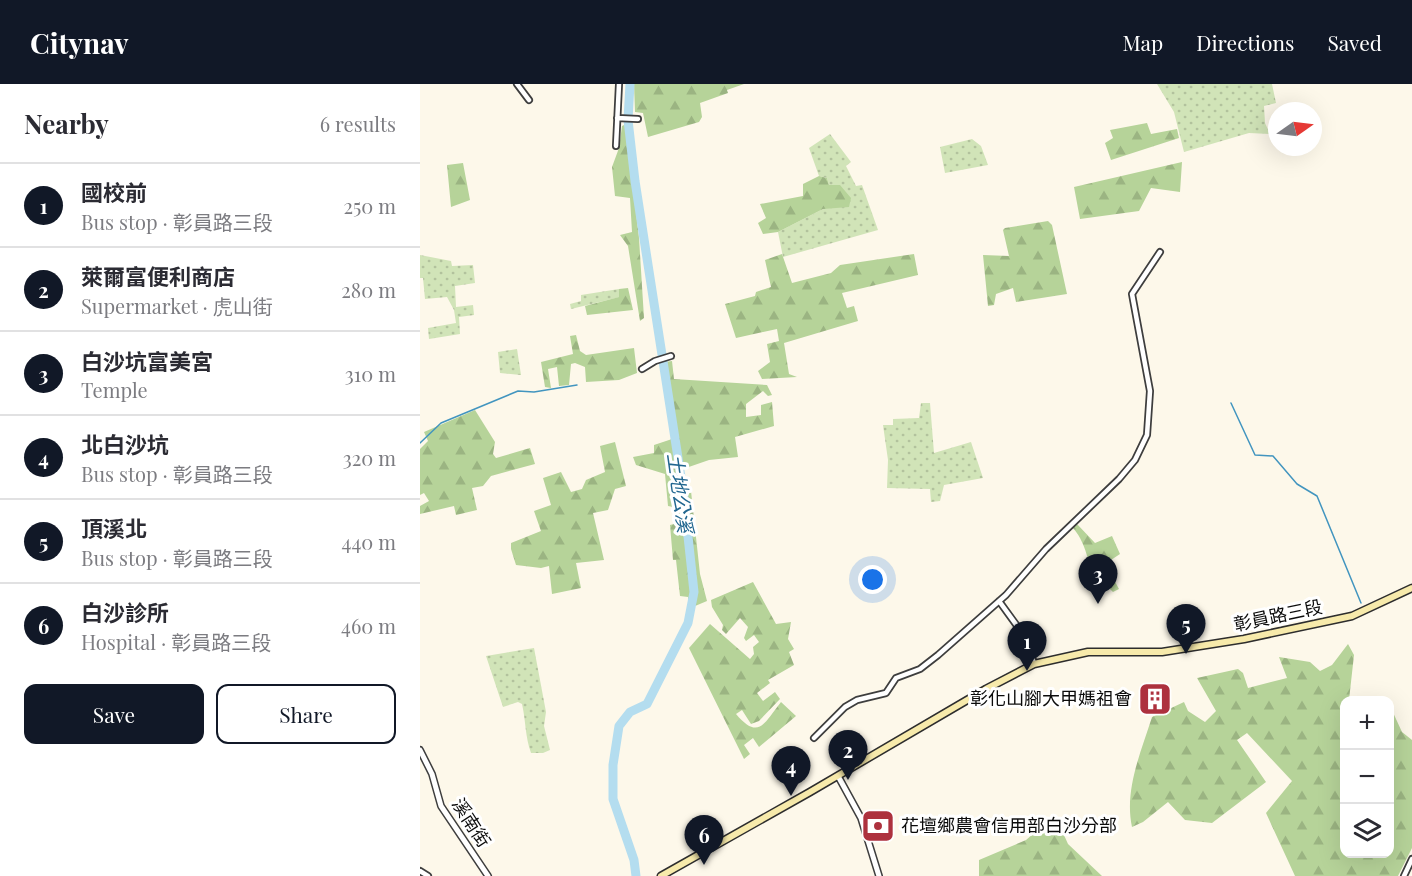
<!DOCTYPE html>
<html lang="en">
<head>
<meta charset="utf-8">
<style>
	body { margin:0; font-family:"Playfair Display","Noto Sans TC",serif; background:#f7f7f7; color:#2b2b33 }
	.controls { position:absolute; right:18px; bottom:18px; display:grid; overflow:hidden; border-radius:12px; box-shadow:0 6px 24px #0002 }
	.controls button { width:54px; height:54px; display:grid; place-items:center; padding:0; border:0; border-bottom:2px solid #e1e1e2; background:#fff; color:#2b2b33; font:30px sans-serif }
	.compass { position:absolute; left:848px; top:18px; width:54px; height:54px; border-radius:50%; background:#fff; box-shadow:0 6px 24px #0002; rotate:76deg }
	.you { position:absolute; left:453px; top:496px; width:21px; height:21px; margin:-15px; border:4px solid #fff; border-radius:50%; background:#1a73e8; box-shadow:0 0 0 9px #1a73e833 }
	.badge { display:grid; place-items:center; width:39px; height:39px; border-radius:50%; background:#111827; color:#fff; font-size:20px; font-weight:700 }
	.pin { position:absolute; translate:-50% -50px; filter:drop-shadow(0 2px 3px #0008) }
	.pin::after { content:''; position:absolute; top:32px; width:21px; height:18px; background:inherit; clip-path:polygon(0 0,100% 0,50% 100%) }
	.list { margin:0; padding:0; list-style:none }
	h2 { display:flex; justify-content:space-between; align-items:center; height:78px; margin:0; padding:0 24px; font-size:26px }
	h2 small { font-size:20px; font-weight:400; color:#7c7c81 }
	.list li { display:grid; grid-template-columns:39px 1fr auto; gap:18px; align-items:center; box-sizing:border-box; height:84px; padding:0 24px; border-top:2px solid #e1e1e2 }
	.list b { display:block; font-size:22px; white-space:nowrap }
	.list p { margin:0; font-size:20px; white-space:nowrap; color:#7c7c81 }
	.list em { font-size:20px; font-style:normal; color:#7c7c81 }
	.actions { display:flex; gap:12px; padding:18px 24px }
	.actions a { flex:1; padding:14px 0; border:2px solid #111827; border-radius:12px; text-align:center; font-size:21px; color:#111827 }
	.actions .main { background:#111827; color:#fff }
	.icon { flex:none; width:33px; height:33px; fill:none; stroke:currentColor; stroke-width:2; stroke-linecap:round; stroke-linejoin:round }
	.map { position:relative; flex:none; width:992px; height:792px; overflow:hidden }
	header { display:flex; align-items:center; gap:36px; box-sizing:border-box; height:84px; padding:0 30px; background:#111827; color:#fff }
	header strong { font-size:28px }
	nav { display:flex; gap:33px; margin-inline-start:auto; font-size:21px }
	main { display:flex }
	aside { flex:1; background:#fff }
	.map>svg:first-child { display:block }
</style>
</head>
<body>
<header>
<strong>Citynav</strong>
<nav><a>Map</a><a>Directions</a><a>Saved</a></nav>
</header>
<main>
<aside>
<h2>Nearby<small>6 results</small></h2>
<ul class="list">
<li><span class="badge">1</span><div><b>國校前</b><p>Bus stop · 彰員路三段</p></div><em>250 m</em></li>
<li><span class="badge">2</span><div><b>萊爾富便利商店</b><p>Supermarket · 虎山街</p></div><em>280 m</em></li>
<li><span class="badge">3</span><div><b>白沙坑富美宮</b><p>Temple</p></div><em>310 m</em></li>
<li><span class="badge">4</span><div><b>北白沙坑</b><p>Bus stop · 彰員路三段</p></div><em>320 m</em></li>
<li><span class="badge">5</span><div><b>頂溪北</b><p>Bus stop · 彰員路三段</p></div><em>440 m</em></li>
<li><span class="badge">6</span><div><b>白沙診所</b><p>Hospital · 彰員路三段</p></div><em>460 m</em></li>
</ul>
<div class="actions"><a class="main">Save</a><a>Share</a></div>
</aside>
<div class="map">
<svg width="992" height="792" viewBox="0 0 992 792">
	<defs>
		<pattern id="grass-dots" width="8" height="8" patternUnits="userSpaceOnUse" patternTransform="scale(1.5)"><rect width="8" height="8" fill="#d1e4b8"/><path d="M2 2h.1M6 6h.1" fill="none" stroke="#b2c29d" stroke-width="1.8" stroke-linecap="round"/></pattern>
		<pattern id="forest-firs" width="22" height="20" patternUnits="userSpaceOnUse" patternTransform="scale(1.5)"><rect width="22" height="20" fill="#b6d399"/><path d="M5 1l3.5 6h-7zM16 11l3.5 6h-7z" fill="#9bb482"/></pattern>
	</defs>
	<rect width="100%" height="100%" fill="#fdf8ea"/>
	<!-- grass -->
	<path fill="url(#grass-dots)" d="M737,0H852L856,19L844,22L845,39L850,50L829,49L764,68L754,28Z
		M410,50L431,78L426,82L436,102L442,101L458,146L363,173L358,148L403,125L409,101L407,94L399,92L389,64Z
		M552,55L561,62L568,81L525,89L520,63Z
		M0,171L31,177L32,182L53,181L55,199L35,202L36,223L53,221L54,231L39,233L40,250L9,255L8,244L36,239L34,226L27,213L5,215L3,194H0Z
		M199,205L200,213L151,225L150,220L161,217V211Z
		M97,265L101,291L80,289L78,268Z
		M501,319H510L514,369L551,358L563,394L524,401L520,417L511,418L510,405L467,404L468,376L463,341H473V335L499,334Z
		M114,564L126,628L124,642L130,666L123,669H111C105,652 106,638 102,620L98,618L83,623L66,572Z"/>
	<!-- forest -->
	<path fill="url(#forest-firs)" d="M214,0H324L307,6L308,9L280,19L282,33L279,38L228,53L223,29L215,28Z
		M727,39L731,50L757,45L759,54L691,76L685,59L693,54L690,46Z
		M206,40L219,154L224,234L220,237L208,162L200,151L212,148L210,114L195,112L192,83L199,64L202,42Z
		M762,78L760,108L731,104L719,127L660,135L654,103Z
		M43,79L50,116L31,123L27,81Z
		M399,92L407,94L409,101H420L431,114L429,123L403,125L358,148L343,150L338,139L346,134L340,120L383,112V100Z
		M628,137L632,141L647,210L596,218L593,204L576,210L574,221L568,222L563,171L589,172L583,146L585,144Z
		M362,170L372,199L411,189L420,181L494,170L498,191L422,209L427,224L434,222L438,237L364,259L369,290L377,293L342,295L338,287L350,278L347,260L359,257L357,245L316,254L305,220L335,212L336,208L351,203L345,176Z
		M208,204L213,226L167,231L165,222L199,213V205Z
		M156,251L160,267L166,271L214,264L217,289L199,296L166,298L165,283L155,279L151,280L149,301L139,302L137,283L128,285L131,304L125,303L121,278L153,270L150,252Z
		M252,277L254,295L347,301L352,311L348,312L343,307L326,320V333L341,331V321L352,318L354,342L315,353L318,373L289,376L263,385L265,401L271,407L280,490L287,517L268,525V513L260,512L256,476H253L250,441L254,440L253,423L248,422L245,390L216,381L213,373L234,369V361L252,355L245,278Z
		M55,326L75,358L73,370L76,374L110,364L115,380L71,392L63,402L52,404L57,426L36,431L34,422L0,430V422L9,417L4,409L0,411V365L8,357L4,348Z
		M195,358L206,402L195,405L188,426L173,429L184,476L156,479L161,504L132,510L129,482L121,484L96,481L91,465V459L121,447L114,427L131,421L123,394L141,388L151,408L162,405L166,396L185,388L180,362Z
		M657,440L675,459L692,452L700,470L688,478L684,471L674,476L684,497L693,494L699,505L693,508L688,503L680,508C668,487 669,462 653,444Z
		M333,498L356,540L371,538L368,555L374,565L369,568L374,581L348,596L350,599L337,609L343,617L355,608L360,615L339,637L331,640L322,626L316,630C339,657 344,639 361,618L376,632L339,663L333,654L324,661L330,670L324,675L269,564L290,540L330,575L334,570L333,563L339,558L334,551L326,557L324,554L328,543L320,534L306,550L302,546L303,541L292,523L291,516Z
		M928,560L934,571L929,616H924V770H970V622L982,648L992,656V764L978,792H875L846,729L872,697L827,649L817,656L846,698L792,739L765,736L748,718L723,738L712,743C704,706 721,668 732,633L764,618L768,627L785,638L796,627L777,594L818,585L823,589L828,604L867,594L859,573L890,578L900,587L912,581Z
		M635,731L648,760L682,792H559V776L606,756Z"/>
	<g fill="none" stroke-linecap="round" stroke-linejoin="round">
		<!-- stream -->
		<path stroke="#4295bf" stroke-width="1.5" d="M811,319L835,371L853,372L877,400L897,412L941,519
			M0,359L21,339L98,307L114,308L157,301"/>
		<!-- river -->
		<path stroke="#b4ddef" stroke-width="9" d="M210,0L208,36L215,97L263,406L274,508L268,539L227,620L210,628L199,642L193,681V715L214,776L216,792"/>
		<defs>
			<path id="minor" d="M97,0L109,16
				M197,34L218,35
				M196,62L199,0
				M222,285L235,277L251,272
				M579,517L608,557L614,580
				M394,654L425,623L437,616L466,609L476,594L500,585L518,571L586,511L626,465L699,395L715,376L727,351L730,307L712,210L740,168
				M0,787L8,792
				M984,792L992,775"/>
			<path id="tertiary" d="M0,666L12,690L21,722L68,792
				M418,692L441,734L459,792"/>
			<path id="secondary" d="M241,792L390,708L566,605L614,580L668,568H742L824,555L932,532L992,504"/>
		</defs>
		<!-- minor casing -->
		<use href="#minor" stroke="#3e3e3e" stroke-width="8"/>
		<!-- tertiary casing -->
		<use href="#tertiary" stroke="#3e3e3e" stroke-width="8"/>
		<!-- secondary casing -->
		<use href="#secondary" stroke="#2d2d2d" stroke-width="9"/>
		<!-- minor -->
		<use href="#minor" stroke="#fff" stroke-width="4.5"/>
		<!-- tertiary -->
		<use href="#tertiary" stroke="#fff" stroke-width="5"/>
		<!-- secondary -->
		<use href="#secondary" stroke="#f7eaab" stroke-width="6"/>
	</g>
	<!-- icons -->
	<defs>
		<symbol id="building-square" viewBox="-11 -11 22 22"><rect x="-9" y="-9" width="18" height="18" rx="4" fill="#ad313e" stroke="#fff"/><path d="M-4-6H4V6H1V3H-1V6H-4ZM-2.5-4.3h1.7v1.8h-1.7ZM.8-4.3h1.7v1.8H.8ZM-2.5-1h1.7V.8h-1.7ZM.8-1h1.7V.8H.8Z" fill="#fff"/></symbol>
		<symbol id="bank-square" viewBox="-11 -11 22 22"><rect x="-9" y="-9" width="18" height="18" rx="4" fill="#ad313e" stroke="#fff"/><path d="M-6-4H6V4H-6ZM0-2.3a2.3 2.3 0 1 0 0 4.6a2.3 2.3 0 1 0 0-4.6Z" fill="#fff"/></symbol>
	</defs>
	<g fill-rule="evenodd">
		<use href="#building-square" x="716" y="596" width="38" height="38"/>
		<use href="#bank-square" x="439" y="723" width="38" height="38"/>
	</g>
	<g text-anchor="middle" stroke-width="6" stroke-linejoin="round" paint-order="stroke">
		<!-- street labels -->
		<g font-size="18" fill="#0b0b0b" stroke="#fff">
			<text transform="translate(858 532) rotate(-12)" y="6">彰員路三段</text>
			<text transform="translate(51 739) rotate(57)" y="6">溪南街</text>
		</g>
		<!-- poi labels -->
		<g font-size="18" fill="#0b0b0b" stroke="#fff" text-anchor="end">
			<text x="712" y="621">彰化山腳大甲媽祖會</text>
			<text x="481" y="748" text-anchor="start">花壇鄉農會信用部白沙分部</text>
		</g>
		<!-- water labels -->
		<g font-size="20" font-style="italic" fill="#21668f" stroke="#fff">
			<text transform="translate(260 409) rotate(82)" y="7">土地公溪</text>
		</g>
	</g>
</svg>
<div class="controls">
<button>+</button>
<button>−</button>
<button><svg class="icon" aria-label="layers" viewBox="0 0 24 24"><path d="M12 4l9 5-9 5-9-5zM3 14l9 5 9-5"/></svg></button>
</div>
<svg class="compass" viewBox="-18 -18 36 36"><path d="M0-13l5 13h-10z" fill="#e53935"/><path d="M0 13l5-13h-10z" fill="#7c7c81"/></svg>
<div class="you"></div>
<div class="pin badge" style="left:607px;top:587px">1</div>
<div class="pin badge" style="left:428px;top:696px">2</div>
<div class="pin badge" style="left:678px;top:520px">3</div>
<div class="pin badge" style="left:371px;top:712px">4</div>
<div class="pin badge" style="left:766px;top:570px">5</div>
<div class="pin badge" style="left:284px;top:781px">6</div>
</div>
</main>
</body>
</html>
